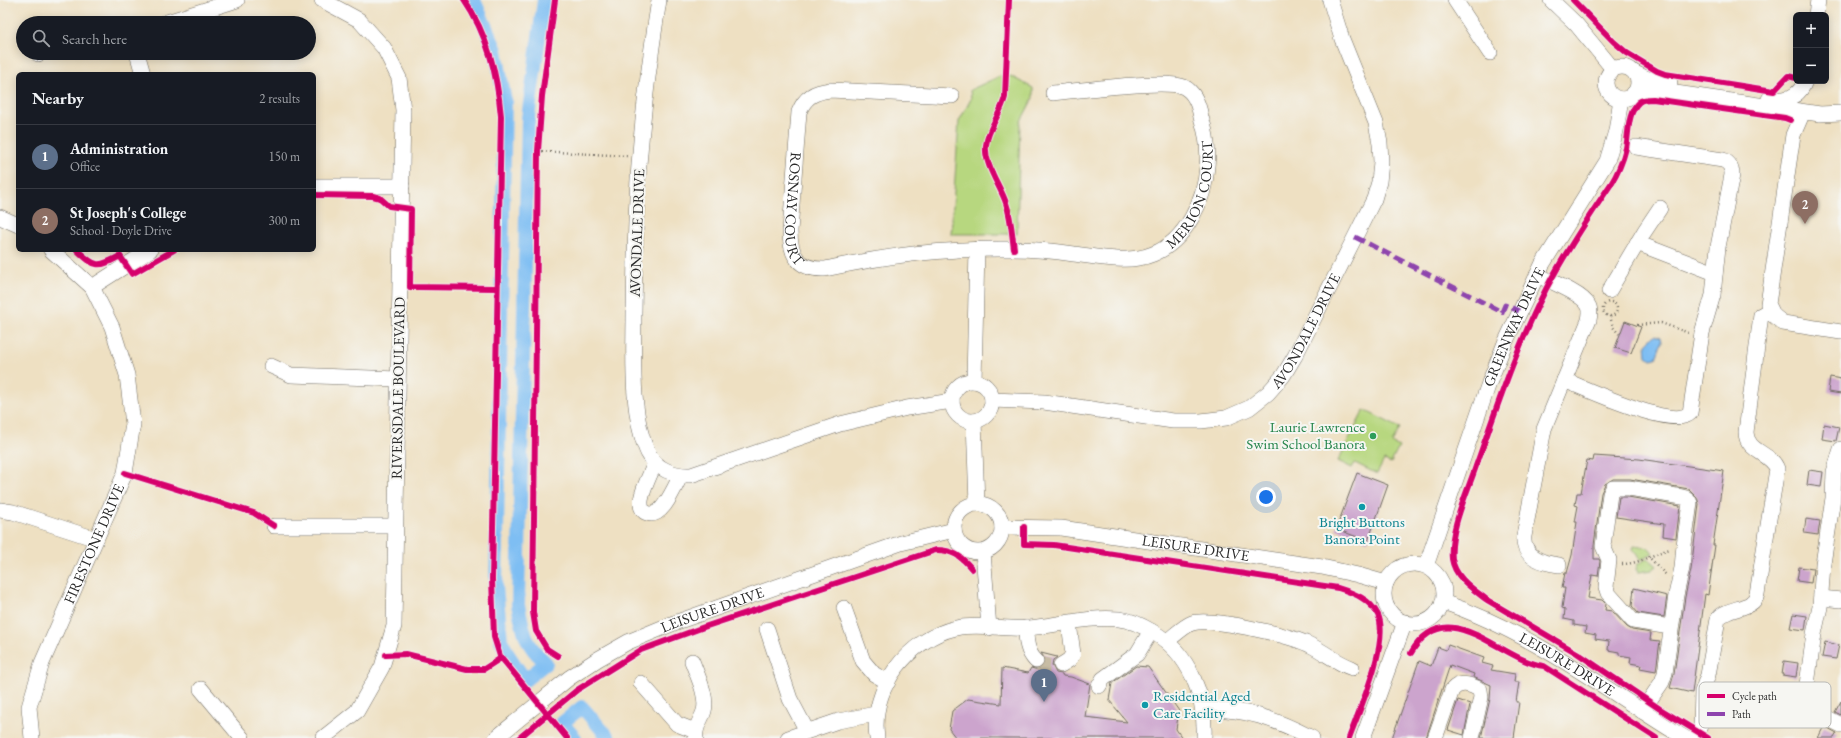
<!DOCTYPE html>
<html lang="en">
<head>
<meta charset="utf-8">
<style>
	body { margin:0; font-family:"EB Garamond",serif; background:#20242c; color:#f1f3f6 }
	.controls { position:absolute; right:12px; top:12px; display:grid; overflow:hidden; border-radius:6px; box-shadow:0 2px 10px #0003 }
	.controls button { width:36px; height:36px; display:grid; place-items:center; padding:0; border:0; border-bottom:1px solid #363941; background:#171b24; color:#f1f3f6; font:20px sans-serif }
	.you { position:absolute; left:1266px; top:497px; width:14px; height:14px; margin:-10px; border:3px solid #fff; border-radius:50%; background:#1a73e8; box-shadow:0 0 0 6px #1a73e833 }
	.badge { display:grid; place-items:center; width:26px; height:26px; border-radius:50%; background:#db2777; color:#fff; font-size:13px; font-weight:700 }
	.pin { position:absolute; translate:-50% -33px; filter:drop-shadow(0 1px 2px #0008) }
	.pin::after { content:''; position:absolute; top:21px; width:14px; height:12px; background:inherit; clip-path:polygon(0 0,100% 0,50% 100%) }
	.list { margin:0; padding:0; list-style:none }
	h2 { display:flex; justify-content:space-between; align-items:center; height:52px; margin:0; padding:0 16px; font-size:17px }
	h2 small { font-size:13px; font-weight:400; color:#9ea1a6 }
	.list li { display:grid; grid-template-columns:26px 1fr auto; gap:12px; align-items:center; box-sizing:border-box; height:64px; padding:0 16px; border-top:1px solid #363941 }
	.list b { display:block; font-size:15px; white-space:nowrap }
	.list p { margin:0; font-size:13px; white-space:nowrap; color:#9ea1a6 }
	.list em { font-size:13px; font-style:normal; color:#9ea1a6 }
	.icon { flex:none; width:22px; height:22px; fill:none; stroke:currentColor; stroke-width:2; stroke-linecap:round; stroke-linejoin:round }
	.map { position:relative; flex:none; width:1841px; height:738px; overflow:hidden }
	.search { position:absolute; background:#171b24; box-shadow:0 2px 10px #0003; left:16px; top:16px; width:300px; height:44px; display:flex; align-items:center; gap:10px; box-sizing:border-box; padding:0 14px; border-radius:22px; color:#9ea1a6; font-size:15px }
	.panel { position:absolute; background:#171b24; box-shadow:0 2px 10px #0003; left:16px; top:72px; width:300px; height:180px; border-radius:6px }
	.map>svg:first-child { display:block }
</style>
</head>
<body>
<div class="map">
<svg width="1841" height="738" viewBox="0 0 1841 738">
	<rect width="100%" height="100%" fill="#f6f6f2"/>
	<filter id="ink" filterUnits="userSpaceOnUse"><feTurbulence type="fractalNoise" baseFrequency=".025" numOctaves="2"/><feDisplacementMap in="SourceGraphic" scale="8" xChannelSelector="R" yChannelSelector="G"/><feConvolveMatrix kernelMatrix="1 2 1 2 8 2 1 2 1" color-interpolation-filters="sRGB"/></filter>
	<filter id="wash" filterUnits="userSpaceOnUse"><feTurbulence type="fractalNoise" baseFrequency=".012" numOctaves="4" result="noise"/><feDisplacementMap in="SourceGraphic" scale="16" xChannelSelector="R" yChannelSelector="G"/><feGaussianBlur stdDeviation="0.9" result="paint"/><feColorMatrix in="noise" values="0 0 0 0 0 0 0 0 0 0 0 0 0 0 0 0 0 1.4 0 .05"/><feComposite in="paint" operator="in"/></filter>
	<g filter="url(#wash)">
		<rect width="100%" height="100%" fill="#eee0c2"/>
		<!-- green -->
		<path fill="#b7d77f" stroke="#718155" d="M1000,76H1010L1033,88V98L1020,123L1017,234H951L959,121L971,99L970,90Z
			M1364,410L1400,428L1392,443L1399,447L1391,463L1384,460L1377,474L1355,463L1352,468L1338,461Z
			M1634,546L1649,548L1653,553L1640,560L1633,549Z
			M1648,558L1657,566L1652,570L1639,572L1637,571L1636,569L1638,564Z"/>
		<!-- water -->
		<path fill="#7ebef3" stroke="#54748f" d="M1655,335L1661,337L1662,342L1656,358L1651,359L1647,356L1646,344Z"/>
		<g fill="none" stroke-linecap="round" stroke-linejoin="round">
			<!-- canal -->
			<path stroke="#7ebef3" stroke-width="14" d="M474,0L496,50L505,102L496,587L501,640L509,656L525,680L546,663C543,660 540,657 537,654C524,641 522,622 518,605L528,118L544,0
				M575,738L562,723L582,707L609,738"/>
		</g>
		<g id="blocks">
			<!-- building -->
			<path fill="#cca4cd" d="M1625,321L1641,327L1631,353L1615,348Z
				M1830,377L1841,379V394L1828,392Z
				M1824,424L1839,427L1836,441L1822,439Z
				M1594,456L1639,459L1724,471L1713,545H1715L1708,595L1705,594L1692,693L1670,688L1674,674L1685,597L1691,570L1699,504L1697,497L1689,489L1630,479H1613L1605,484L1601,493L1594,545V559H1599L1600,561L1598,576L1592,575L1588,598L1602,600L1606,604L1605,610L1612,611L1627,627L1632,630L1651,633L1650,640L1660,641L1656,671L1640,668L1641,665L1630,663L1631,657L1619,655V652L1608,650L1609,641L1595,639L1596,635L1585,633L1586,627L1574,625V621L1564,619L1565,609L1562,608L1565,588H1562L1565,573H1567L1572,555L1577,522H1575L1578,506L1575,505L1577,493H1581L1587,460L1593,461Z
				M1809,470L1823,472L1821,487L1807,485Z
				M1357,473L1388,485L1368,541L1336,529Z
				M1619,497H1628L1680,506L1676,538L1663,536L1664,524L1616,517Z
				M1806,519L1820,521L1818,535L1804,533Z
				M1799,567L1813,569L1811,583L1797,581Z
				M1634,588L1667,596L1664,617L1638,613L1632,606Z
				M1793,614L1807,616L1805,630L1790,628Z
				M1825,642L1839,645L1836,659L1822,657Z
				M1448,645L1484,658L1482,663L1493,666L1491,670L1515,674L1514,682H1519L1516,702H1519L1514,738H1481L1490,699L1491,685L1473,677L1474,674L1450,665L1426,738H1392L1419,661L1431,666L1438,647L1446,650Z
				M1041,653L1057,657L1053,660L1052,665L1056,673L1062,674L1063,676L1071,677L1090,684L1085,717L1127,722L1109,700L1112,683L1136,666L1148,667L1179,711L1176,729L1182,738H956L949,729L952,711L968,699L1001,704L1002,668L1028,673L1031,668L1038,670L1045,664V659Z
				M1784,661L1798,663L1796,677L1782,675Z
				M1458,700L1470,704L1464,735L1448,730Z
				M1841,701V715L1835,712Z
				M1824,726L1837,733L1834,738H1818Z"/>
		</g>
	</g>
	<g filter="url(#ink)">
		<use href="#blocks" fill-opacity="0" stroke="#6f6a60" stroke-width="1"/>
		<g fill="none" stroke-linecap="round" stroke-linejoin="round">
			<!-- minor-tunnel -->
			<path stroke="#c7bca4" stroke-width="15" stroke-dasharray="15 8" stroke-linecap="butt" d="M1036,661C1044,666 1052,668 1061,665"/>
			<defs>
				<g id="minor">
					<path d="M322,0L359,20L384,48L399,78L403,110L394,626L382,667L357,711L323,738"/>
					<path d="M659,0C651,51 644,102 640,153C635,206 635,259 634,313C634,355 630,414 648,453C656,469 674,476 691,475L840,424L907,408L952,401"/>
					<path d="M1455,0L1490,53"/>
					<path d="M1551,0L1576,24L1613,69"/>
					<path d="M1816,15L1818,0"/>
					<path d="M164,23L237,0"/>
					<path d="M137,53L143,74"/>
					<path d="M38,54L40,53"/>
					<circle cx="1622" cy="83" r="16"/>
					<path d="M1635,73L1648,79L1670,83"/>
					<path d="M1634,93L1655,90L1820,114L1841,113"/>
					<path id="s1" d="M952,96L830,90C814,92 805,97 799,112L790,231C790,256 799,270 825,269C890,255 945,248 1012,249C1033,249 1054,251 1074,254C1099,257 1129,264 1153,254C1186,241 1205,200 1207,166C1209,150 1206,132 1201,117C1199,106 1194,92 1184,87C1166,78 1077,91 1053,93"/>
					<path d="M1769,99C1785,101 1799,98 1805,81"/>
					<path d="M1803,112L1793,135L1768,304L1774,316L1783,323L1841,332"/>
					<path d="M314,186H402"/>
					<path d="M0,217L18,225"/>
					<path d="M1637,243L1715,273"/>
					<path d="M1537,275C1549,281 1582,293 1588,305C1591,309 1590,315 1589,320L1544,429L1524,536C1522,557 1542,563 1559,565"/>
					<path d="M92,287L150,250"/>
					<path d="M1609,291L1644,232L1660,208"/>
					<path d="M271,366L291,375L398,379"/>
					<path d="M1564,380C1584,388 1674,430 1690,413L1702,333L1713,295L1718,247L1732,175C1732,168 1730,163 1723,160L1636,147"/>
					<path d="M974,381L977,249"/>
					<circle cx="972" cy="401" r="20"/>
					<path id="s2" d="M992,400L1044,402L1173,421H1201L1226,418L1249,408L1268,393L1283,376L1295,356L1355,237L1374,199L1379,182L1381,162L1380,143L1376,123L1342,39L1330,0"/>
					<path d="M974,421L977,504"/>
					<path d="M1841,449L1834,472L1833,498L1823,564L1820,607L1814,634L1804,706L1841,725"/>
					<path d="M655,463C651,473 640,494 641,504C641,508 643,512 647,513C662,520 675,486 681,475"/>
					<circle cx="978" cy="528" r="24"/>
					<path d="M0,510L13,512L96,539"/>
					<path d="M274,526H395"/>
					<path id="s3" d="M1002,527L1061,528L1322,567L1358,575L1386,583"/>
					<path d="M983,552L989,628"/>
					<circle cx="1414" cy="594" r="30"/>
					<path id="s4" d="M1426,566L1489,383L1505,343L1542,265L1607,161L1616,131L1621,99"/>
					<path d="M1821,598L1841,600"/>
					<path id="s5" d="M1443,602C1531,632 1606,690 1685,738"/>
					<path d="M844,608L863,661L874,674L888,682"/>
					<path d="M1026,628C1026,641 1027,652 1036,661"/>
					<path d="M767,629L790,699L807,731"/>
					<path d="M1167,641C1174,636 1184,626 1192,623C1212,617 1293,636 1312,646C1326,653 1337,663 1352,668"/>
					<path d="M692,661C697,675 708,696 704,711C701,721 694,727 696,738"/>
					<path d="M1061,665L1069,660L1073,654L1069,623"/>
					<path d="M641,683L677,724L695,731"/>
					<path d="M1099,686L1103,679L1137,654L1151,631"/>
					<path d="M201,689L242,738"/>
					<path d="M1203,709C1245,708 1275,719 1312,738"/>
					<path d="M1642,711L1662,682L1665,673L1676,595L1682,568L1684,545L1690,503L1686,498L1682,497L1629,488H1613L1610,494L1603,546L1609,560L1606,587L1608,593L1633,621L1670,627"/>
					<path id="s6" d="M32,738L29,707L42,663L125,473L133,424L127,375L112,327L92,287L51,250"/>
					<path id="s7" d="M496,738L569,678L598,659L628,642L674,623L901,543L954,530"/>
					<path d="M788,738L838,721L876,714"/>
					<path d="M877,738C870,688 908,639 956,628C979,623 1006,630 1029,628C1058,625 1090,616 1119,619C1131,620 1143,626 1153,632C1190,654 1206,696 1204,738"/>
					<path d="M1363,738L1405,622"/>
					<path d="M1435,738L1452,690C1460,681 1470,684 1480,690L1481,697L1472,738"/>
					<path d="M1695,738L1701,726L1702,692L1708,675L1718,619C1727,606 1754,611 1757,594L1777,469C1772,453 1746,452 1746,432L1761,315L1770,310"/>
				</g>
			</defs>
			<!-- minor casing -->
			<use href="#minor" stroke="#6f6a60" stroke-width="16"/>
			<!-- path -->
			<path stroke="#6f6a60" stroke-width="2.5" stroke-dasharray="1 3" stroke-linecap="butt" d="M538,151L627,156
				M1603 309a7 7 0 1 1 14 0a7 7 0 1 1-14 0Z
				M1610,316L1613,327L1619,334
				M1637,325L1661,323L1689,333
				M1648,556L1666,575
				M1622,564C1640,564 1652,554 1670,549"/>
			<!-- minor -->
			<use href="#minor" stroke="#fff" stroke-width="15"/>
			<!-- quiet -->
			<path stroke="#8e44ad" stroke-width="5" stroke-dasharray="10 5" stroke-linecap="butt" d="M1355,237L1502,312L1505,305L1519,311"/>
			<defs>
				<path id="cycleway" d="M464,0C488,35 497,74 501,116L492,579L494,637L500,656L567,738
					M555,0L542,96L538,151L533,612L536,631L547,649L558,656
					M1009,0L1005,97C1001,114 988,128 986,145C984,165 1000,185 1006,203C1011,217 1012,234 1014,249
					M1573,0L1614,42L1627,53L1657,71L1665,74L1774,91L1788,76L1796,78
					M314,195L373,196L380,198L389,206L411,209L410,287L497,288
					M77,250C96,268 98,268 120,256L132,274L174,250
					M125,473L254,513L274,526
					M1024,527V544L1054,545L1338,588C1354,593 1370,599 1378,615C1390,641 1359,711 1349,738
					M1411,653C1447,591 1501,661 1544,666L1656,738
					M386,655L406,654L467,669H484L501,658
					M519,738L577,690L641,650L704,627L936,550C953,550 961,556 972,569
					M1708,738L1660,709L1577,653L1487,600C1473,589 1455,578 1452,559C1449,531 1467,493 1476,466C1497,407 1517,346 1546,289C1565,253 1588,218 1611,184C1618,173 1623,160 1626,148C1629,133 1627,113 1639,102C1643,99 1649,99 1653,99L1785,118L1790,120"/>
			</defs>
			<!-- cycleway casing -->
			<use href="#cycleway" stroke="#f6f6f2" stroke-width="8"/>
			<!-- cycleway -->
			<use href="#cycleway" stroke="#d6006c" stroke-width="6"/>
		</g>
	</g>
	<!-- markers -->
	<circle fill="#2e9e5b" stroke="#f6f6f2" stroke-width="1.5" cx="1373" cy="436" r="4"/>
	<g fill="#0f9aa8" stroke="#f6f6f2" stroke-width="1.5">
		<circle cx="1362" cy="507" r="4"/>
		<circle cx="1145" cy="705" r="4"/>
	</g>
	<g text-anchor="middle" stroke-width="4" stroke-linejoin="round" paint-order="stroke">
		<!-- street labels -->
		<g font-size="15" fill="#2b2b2b" stroke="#f6f6f2">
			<text dy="5" stroke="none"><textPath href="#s1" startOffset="748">MERION COURT</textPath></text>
			<text dy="5" stroke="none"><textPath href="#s1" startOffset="260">ROSNAY COURT</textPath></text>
			<text transform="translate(637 233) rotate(-88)" y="5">AVONDALE DRIVE</text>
			<text dy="5" stroke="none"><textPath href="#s4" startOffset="255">GREENWAY DRIVE</textPath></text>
			<text dy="5" stroke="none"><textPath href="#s2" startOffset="358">AVONDALE DRIVE</textPath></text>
			<text transform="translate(398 388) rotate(-89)" y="5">RIVERSDALE BOULEVARD</text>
			<text dy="5" stroke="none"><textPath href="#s6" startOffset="207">FIRESTONE DRIVE</textPath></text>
			<text dy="5" stroke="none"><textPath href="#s3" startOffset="195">LEISURE DRIVE</textPath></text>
			<text dy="5" stroke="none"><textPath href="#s7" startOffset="254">LEISURE DRIVE</textPath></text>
			<text dy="5" stroke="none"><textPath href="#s5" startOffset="139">LEISURE DRIVE</textPath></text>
		</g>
		<!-- leisure labels -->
		<g font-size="15" fill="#27864d" stroke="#f6f6f2" text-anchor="end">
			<text x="1365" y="432">Laurie Lawrence<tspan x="1365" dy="17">Swim School Banora</tspan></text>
		</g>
		<!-- culture labels -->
		<g font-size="15" fill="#0d838f" stroke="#f6f6f2">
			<text x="1362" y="527">Bright Buttons<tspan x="1362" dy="17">Banora Point</tspan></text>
			<text x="1153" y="701" text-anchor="start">Residential Aged<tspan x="1153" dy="17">Care Facility</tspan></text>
		</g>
	</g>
	<!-- legend -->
	<rect x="1699" y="682" width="132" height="46" rx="6" fill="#f6f6f2" stroke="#b9b9b6" stroke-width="1"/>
	<rect x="1707" y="694" width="18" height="4" fill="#d6006c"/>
	<rect x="1707" y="712" width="18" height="4" fill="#8e44ad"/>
	<g font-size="11" fill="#2b2b2b">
		<text x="1732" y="700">Cycle path</text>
		<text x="1732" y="718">Path</text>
	</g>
</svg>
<div class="controls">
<button>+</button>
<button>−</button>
</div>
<div class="you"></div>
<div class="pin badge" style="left:1044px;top:702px;background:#5c6f8a">1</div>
<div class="pin badge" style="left:1805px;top:224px;background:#8d6e63">2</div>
<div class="search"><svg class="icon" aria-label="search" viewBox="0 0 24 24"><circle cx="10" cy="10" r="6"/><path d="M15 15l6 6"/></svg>Search here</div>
<section class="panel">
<h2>Nearby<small>2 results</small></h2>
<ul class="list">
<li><span class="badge" style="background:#5c6f8a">1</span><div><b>Administration</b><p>Office</p></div><em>150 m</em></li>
<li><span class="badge" style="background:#8d6e63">2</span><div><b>St Joseph's College</b><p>School · Doyle Drive</p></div><em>300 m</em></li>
</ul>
</section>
</div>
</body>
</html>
